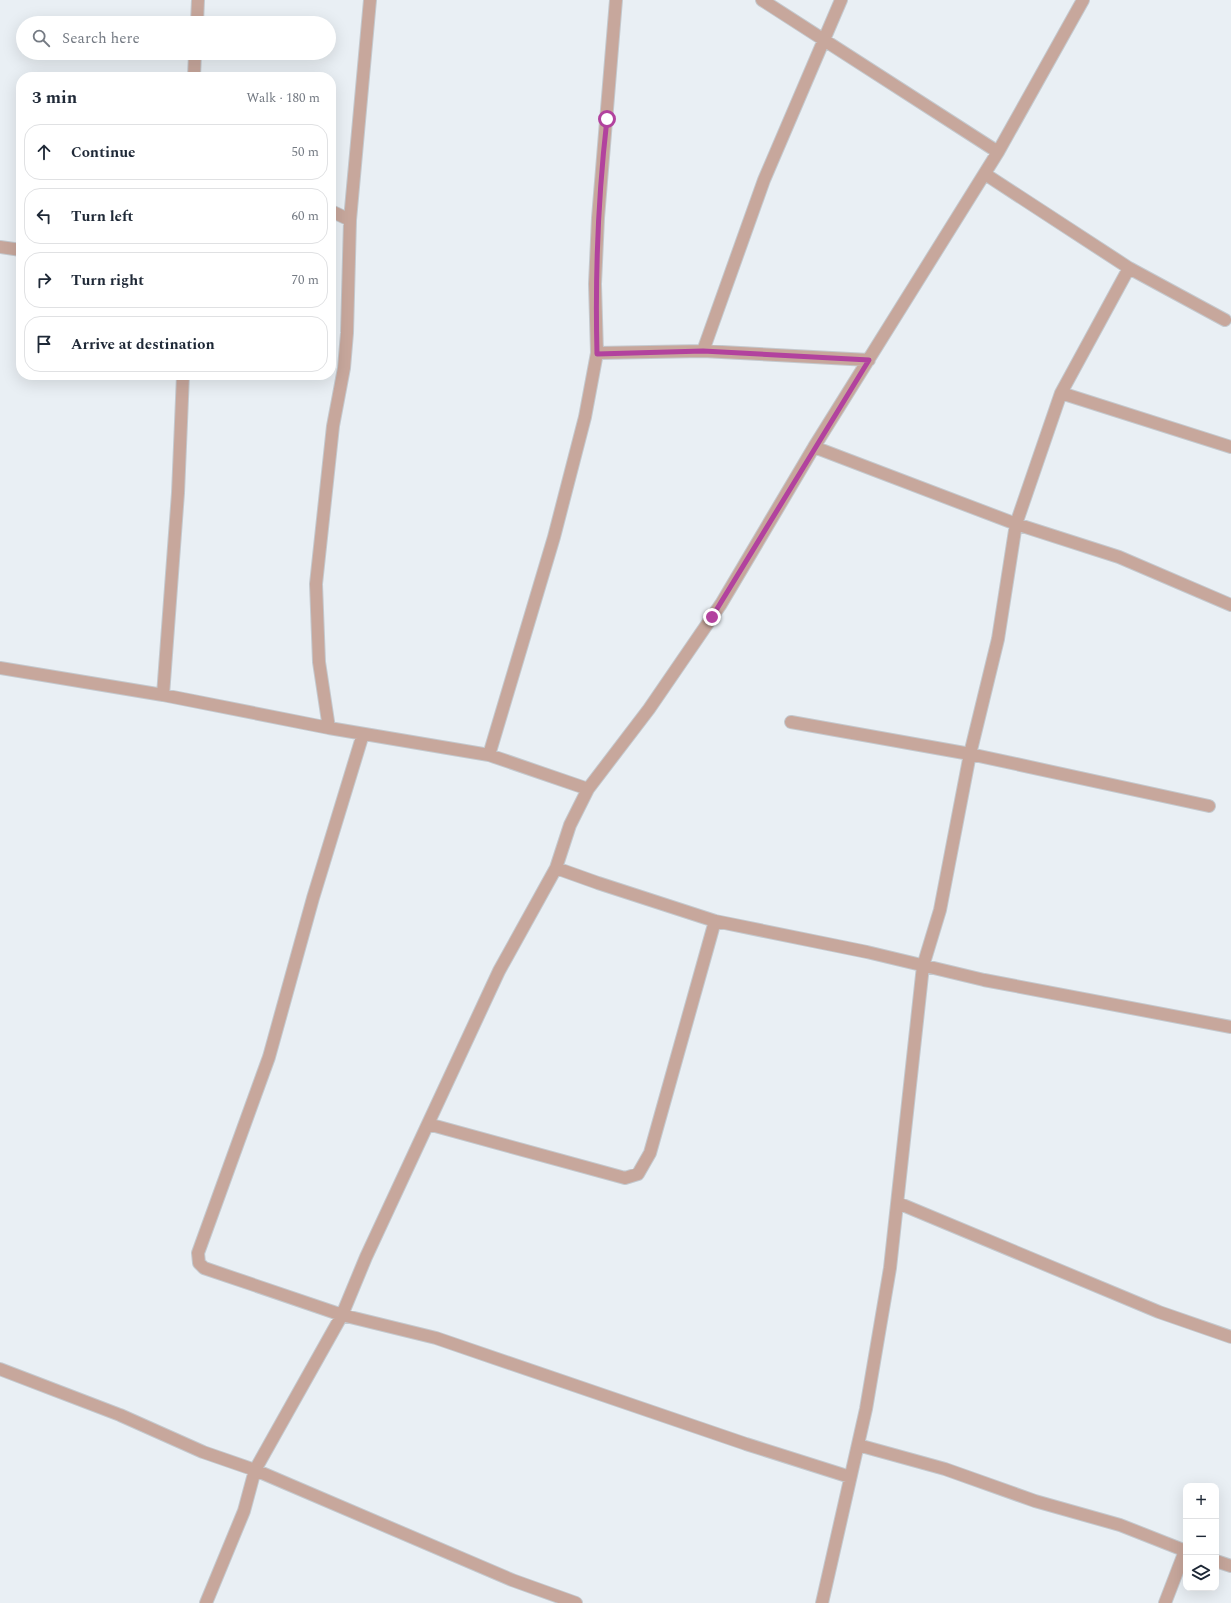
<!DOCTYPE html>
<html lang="en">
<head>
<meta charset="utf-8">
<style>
	body { margin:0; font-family:Spectral,serif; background:#f6f6f7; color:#1f2937 }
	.controls { position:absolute; right:12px; bottom:12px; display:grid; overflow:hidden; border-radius:8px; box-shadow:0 4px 16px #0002 }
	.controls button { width:36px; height:36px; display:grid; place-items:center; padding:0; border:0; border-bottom:1px solid #e0e1e3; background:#fff; color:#1f2937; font:20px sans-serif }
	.stop { position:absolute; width:12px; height:12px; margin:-9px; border:3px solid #b2429e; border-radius:50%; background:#fff }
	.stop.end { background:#b2429e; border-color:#fff; box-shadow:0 1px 4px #0008 }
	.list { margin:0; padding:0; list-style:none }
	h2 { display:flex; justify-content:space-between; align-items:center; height:52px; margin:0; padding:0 16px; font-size:17px }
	h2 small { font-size:13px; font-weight:400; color:#747a83 }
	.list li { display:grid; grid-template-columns:26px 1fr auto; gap:12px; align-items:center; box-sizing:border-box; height:56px; margin:0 8px 8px; padding:0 8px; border:1px solid #e0e1e3; border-radius:16px }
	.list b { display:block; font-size:15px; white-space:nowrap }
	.list em { font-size:13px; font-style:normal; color:#747a83 }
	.icon { flex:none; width:22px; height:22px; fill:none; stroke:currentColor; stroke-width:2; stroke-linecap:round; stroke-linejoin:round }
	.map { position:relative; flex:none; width:1231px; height:1603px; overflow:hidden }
	.search { position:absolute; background:#fff; box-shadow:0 4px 16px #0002; left:16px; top:16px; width:320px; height:44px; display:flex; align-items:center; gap:10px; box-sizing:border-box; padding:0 14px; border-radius:22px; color:#747a83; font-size:15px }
	.panel { position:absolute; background:#fff; box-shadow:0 4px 16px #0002; left:16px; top:72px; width:320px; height:308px; border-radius:16px }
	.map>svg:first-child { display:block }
</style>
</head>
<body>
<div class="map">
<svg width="1231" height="1603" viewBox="0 0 1231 1603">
	<rect width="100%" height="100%" fill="#e9eff4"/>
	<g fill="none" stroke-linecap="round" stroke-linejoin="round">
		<defs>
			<path id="minor" d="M762,0L998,152
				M197,23L198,0
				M194,77L195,53
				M985,174L1129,268L1225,320
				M331,211L350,220
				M0,247L21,250
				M703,351L764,180L841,0
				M597,353L703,351L869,360
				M1061,393L1231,447
				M814,447L1016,524L1119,557L1231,605
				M0,668L163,695L329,728L489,755L588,789L649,709L721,604L814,447L998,152L1083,0
				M163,695L178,493L183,375
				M791,722L970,754L1209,806
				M329,728L319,662L316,584L333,426L344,368L347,333L350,220L370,0
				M363,734L313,898L269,1057L198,1253L199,1263L204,1268L342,1315L436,1338L746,1444L850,1477
				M489,755L554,537L585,417L597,353L595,284L598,218L616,0
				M556,868L598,883L715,921L867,952L984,980L1231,1027
				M428,1124L625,1178L638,1174L650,1153L715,921
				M898,1203L1159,1312L1231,1337
				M0,1369L120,1415L203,1452L255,1470L512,1580L576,1603
				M858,1445L945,1469L1035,1501L1120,1525L1186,1551
				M1216,1561L1231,1566
				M206,1603L244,1511L255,1470L342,1315L366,1257L499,971L556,868L570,825L588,789
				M822,1603L866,1409L890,1268L923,966L940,910L970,754L998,639L1016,524L1061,393L1129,268
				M1165,1603L1185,1551"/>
		</defs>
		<!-- minor casing -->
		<use href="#minor" stroke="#c4c9ce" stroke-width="14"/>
		<!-- minor -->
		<use href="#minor" stroke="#c7a79c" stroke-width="12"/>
	</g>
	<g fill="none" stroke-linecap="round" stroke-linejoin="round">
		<!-- route -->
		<path stroke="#b2429e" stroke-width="5" d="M607,119C598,197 595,275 597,354L703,351L869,360L712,617"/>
	</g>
</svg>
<div class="controls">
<button>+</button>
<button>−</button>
<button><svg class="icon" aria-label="layers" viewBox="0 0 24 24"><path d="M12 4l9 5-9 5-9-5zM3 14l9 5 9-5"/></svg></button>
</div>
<div class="stop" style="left:607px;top:119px"></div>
<div class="stop end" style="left:712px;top:617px"></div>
<div class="search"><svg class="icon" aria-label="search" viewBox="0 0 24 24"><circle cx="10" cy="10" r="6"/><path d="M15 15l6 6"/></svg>Search here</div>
<section class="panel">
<h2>3 min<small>Walk · 180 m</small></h2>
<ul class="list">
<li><svg class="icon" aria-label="ahead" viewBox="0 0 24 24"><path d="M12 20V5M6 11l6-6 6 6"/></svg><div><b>Continue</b></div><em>50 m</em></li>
<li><svg class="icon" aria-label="left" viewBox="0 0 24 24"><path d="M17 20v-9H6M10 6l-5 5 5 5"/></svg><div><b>Turn left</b></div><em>60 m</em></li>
<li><svg class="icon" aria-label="right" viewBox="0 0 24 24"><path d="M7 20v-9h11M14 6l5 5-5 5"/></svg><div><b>Turn right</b></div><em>70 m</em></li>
<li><svg class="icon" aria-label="arrive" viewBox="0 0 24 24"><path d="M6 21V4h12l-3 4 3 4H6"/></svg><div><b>Arrive at destination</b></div></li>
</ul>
</section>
</div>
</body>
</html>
